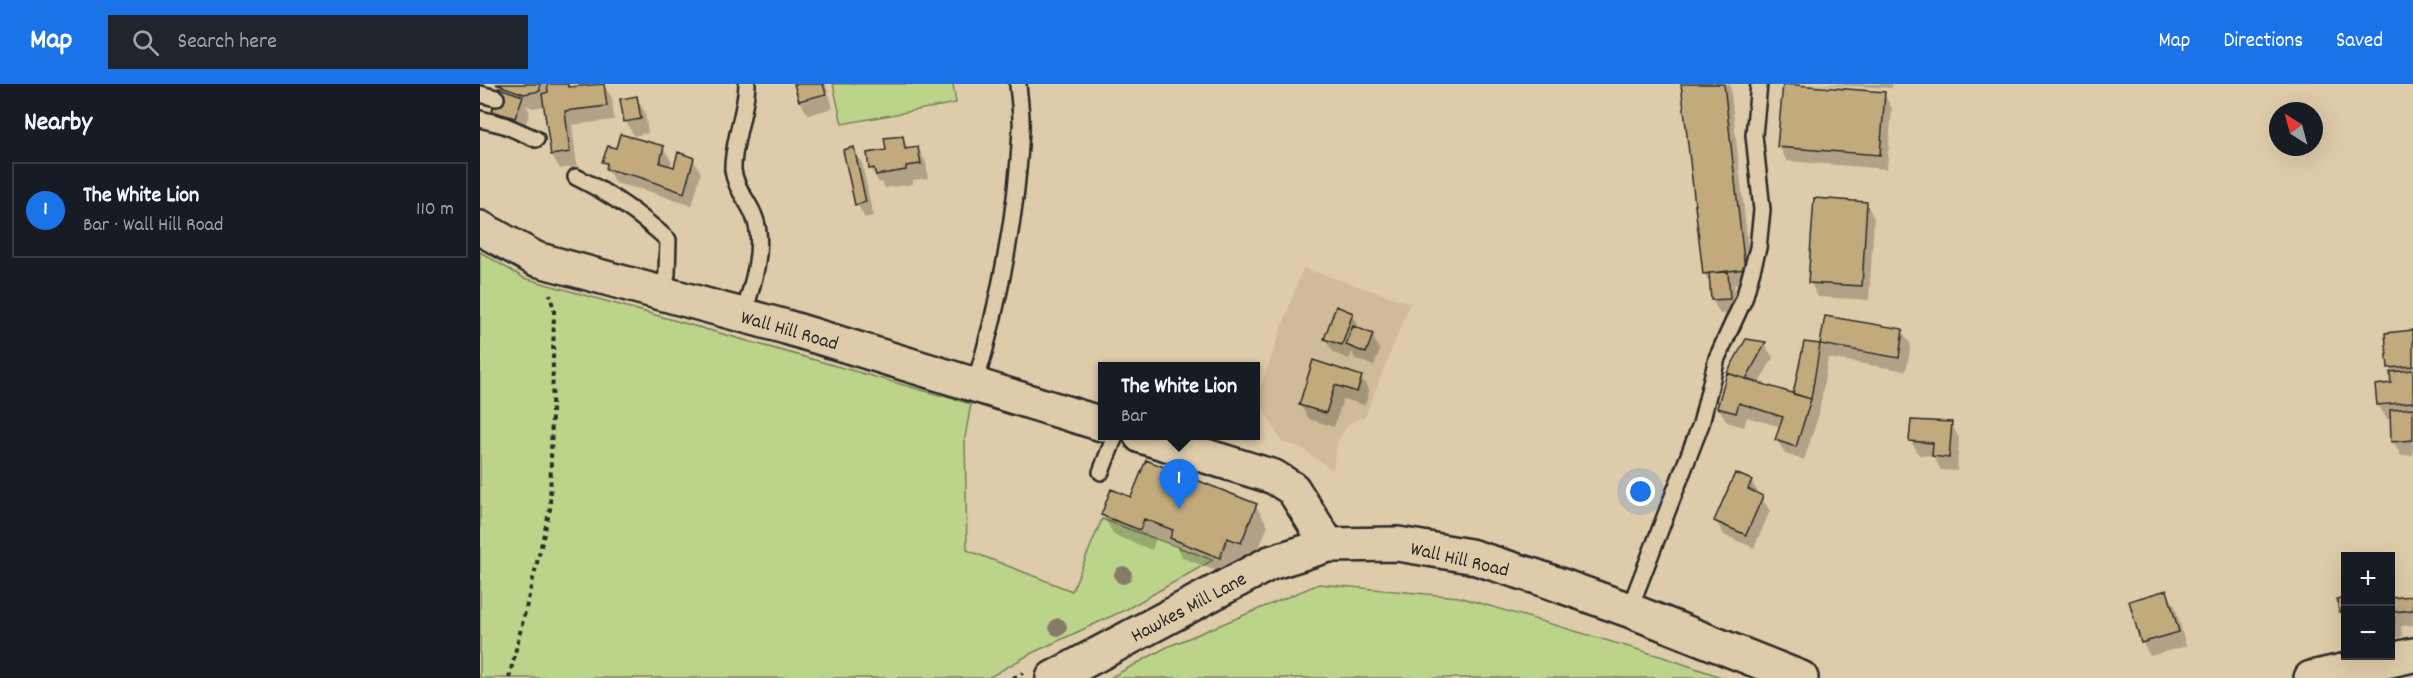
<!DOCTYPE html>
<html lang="en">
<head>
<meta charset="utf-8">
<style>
	body { margin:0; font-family:Dekko,sans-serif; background:#20242c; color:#f1f3f6 }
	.controls { position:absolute; right:18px; bottom:18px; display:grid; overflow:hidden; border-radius:0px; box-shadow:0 6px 24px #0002 }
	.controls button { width:54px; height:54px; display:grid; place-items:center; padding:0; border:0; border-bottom:2px solid #363941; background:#171b24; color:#f1f3f6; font:30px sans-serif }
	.compass { position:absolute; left:1789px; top:18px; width:54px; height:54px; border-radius:50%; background:#171b24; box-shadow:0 6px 24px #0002; rotate:324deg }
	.you { position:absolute; left:1161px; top:408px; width:21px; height:21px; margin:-15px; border:4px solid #fff; border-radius:50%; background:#1a73e8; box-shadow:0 0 0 9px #1a73e833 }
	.badge { display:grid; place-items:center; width:39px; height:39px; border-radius:50%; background:#1a73e8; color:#fff; font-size:20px; font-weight:700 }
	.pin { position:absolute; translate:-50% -50px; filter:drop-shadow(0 2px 3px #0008) }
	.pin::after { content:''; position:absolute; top:32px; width:21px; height:18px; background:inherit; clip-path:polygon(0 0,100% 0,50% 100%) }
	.popup { position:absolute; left:618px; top:278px; width:162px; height:78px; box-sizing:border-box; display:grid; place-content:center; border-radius:0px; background:#171b24; filter:drop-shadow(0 2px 4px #0005); font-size:20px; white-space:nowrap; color:#9ea1a6 }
	.popup b { font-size:22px; color:#f1f3f6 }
	.popup::after { content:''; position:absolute; left:50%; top:100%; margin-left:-12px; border:12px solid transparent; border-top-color:#171b24 }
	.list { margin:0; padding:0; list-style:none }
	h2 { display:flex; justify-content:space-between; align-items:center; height:78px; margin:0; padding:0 24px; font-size:26px }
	h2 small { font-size:20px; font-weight:400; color:#9ea1a6 }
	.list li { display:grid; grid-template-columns:39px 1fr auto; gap:18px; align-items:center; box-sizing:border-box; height:96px; margin:0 12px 12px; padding:0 12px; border:2px solid #363941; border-radius:0px }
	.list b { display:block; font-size:22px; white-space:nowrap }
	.list p { margin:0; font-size:20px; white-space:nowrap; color:#9ea1a6 }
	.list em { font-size:20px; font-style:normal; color:#9ea1a6 }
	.icon { flex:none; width:33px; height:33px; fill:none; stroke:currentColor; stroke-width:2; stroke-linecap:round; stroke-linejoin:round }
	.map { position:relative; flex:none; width:1933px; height:594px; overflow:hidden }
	header { display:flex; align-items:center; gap:36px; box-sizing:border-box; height:84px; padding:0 30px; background:#1a73e8; color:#fff }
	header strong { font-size:28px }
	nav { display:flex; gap:33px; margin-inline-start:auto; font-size:21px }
	.search { width:420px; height:54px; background:#20242c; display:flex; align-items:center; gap:15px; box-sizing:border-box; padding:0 21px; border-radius:0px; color:#9ea1a6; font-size:22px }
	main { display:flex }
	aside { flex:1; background:#171b24 }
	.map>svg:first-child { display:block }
</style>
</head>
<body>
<header>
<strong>Map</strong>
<div class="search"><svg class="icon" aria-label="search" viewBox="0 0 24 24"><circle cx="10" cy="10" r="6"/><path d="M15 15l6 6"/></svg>Search here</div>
<nav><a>Map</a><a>Directions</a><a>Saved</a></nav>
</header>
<main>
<aside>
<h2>Nearby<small></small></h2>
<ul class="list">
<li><span class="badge">1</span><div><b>The White Lion</b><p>Bar · Wall Hill Road</p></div><em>110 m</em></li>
</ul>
</aside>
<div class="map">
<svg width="1933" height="594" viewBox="0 0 1933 594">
	<rect width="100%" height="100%" fill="#decba9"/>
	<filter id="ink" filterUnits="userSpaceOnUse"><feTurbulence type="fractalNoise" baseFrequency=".0167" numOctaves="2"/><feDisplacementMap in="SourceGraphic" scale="12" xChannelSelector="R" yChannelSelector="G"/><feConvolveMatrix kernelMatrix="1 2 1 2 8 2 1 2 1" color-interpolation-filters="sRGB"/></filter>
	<g filter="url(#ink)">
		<!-- built -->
		<path fill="#cfbb97" d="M823,184L930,219L885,333L869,339L857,358L853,386L820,363L802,358L780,319L779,307Z"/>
		<!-- green -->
		<path fill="#bcd48a" stroke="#74805a" stroke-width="1.5" d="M353,0H473L476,19L362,40Z
			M0,168L44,194L491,320L485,353L487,466L592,507L622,435L733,476L647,525L552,569L508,594H0Z
			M839,500L979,513L1183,573L1244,594H630L687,563Z"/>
		<!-- shadow -->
		<path fill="#0003" d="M15,0H65L67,6L68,0H88L91,4L123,0L132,14L134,36L92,41L97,82L80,85L72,71L65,22L53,24L46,21L50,28L43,48L21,41L13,27L20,7Z
			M316,0H346L348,8L321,15V18L349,10L353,24L328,31L320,17Z
			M1203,0H1250L1272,199L1254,201L1257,229L1240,230L1232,216L1231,202L1224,189Z
			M1333,0H1412V4Z
			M1404,10L1412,24L1407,85L1307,77L1299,62Z
			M156,14L165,28L168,49L154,52L146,38Z
			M422,53L429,66L438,64L446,79L448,94L433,96V100L405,104L402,98L399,99L391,85Z
			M183,64L192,78L190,84L195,85L213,75L221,89L212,122L168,107L135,99L124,78Z
			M373,65L382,79L393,132L385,134L377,120Z
			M1386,119L1394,134L1389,216L1338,213L1330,198Z
			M872,230L879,246L892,251L900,266L894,282L875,275L872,268L869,275L854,269L845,255Z
			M1347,234L1422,247L1431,261L1426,287L1348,274L1339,330L1324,376L1305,370L1297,356L1301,343L1267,333L1264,343L1247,338L1238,323L1285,260L1293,274L1278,301L1314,312L1325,260L1342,262Z
			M1933,247V371L1921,372L1913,357L1912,335H1907L1898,321L1912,301L1913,289L1910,284Z
			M834,278L881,293L889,307L885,321L863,315L854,343L829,335L820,321Z
			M1471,340L1479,354L1477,387L1461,386L1453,372L1439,371L1431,357Z
			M1271,397L1290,427L1274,464L1244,451L1236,437Z
			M652,415L776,422L788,442L773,479L759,473L751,493L703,474L697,462L676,454L672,466L634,451L622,430Z
			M1687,508L1695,522L1706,562L1670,572L1662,558Z
			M1933,513V541L1921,542L1922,553L1910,554V515Z
			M1866,515V537L1860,528Z"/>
		<!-- building -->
		<path fill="#c2aa7c" stroke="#2b2b2b" stroke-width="1.5" d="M16,0H60V7L44,10Z
			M67,0H88V3L124,0L127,22L85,27L90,68L71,71L62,10L68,8Z
			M314,0H343L346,10L319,17Z
			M1201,0H1244L1265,185L1223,190Z
			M1303,0L1405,8L1400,71L1297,63Z
			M19,4L43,12L35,34L12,27Z
			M157,12L161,35L144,38L140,15Z
			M140,50L184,62L180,79L194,83L198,68L214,74L204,109L159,93L126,85L127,79L122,78L128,62L136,64Z
			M423,52L425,65L438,63L441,80L426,82V86L396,91L394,84L389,85L387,69L406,66L404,54Z
			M374,63L386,118L375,121L363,66Z
			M1334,114L1387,118L1382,202L1328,199Z
			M1248,188L1250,215L1231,216L1229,189Z
			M856,222L873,229L862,261L844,255Z
			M1345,232L1423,245L1419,274L1340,260Z
			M873,242L893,250L886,269L866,261Z
			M1933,246V282L1908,284L1905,249Z
			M1266,255L1286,258L1266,295L1247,289Z
			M1324,258L1340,260L1331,315L1313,310Z
			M833,276L882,292L877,308L855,301L846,329L819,321Z
			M1933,286V318L1897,321L1895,301L1911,299L1910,288Z
			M1247,289L1331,315L1316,363L1295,356L1303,333L1259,319L1256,329L1237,324Z
			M1933,324V356L1911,358L1910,326Z
			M1431,336L1472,338L1469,374L1452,372L1453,359L1429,357Z
			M666,376L777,420L761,459L747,454L740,474L690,454L693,446L664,435L660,446L621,431L631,405L651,413Z
			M1255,389L1272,396L1268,405L1283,412L1266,451L1234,437Z
			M1687,506L1699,548L1661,559L1649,517Z
			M1933,512V526L1913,528L1914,539H1910V514Z
			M1866,514V528H1859L1857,515Z"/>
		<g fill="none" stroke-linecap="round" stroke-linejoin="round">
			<defs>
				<path id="service" d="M0,10L16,14
					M0,35L24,41L56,55
					M96,93C131,110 160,130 188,156L187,190L180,209
					M263,231C272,204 286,160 274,132C268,116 255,104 253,86C252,61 266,28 267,0
					M495,300C519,221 537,129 541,46C542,31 539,15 538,0
					M621,388L635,352
					M1149,526L1221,340L1237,274L1264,215L1278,164L1282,126L1274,51L1279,0"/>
				<path id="tertiary" d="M0,144L56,175L306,243L622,340
					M661,352L794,393L813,405L848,461
					M573,594L790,479L848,461L918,460L990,472L1057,493L1149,526L1321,594
					M1831,594L1933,571"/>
			</defs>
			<!-- service casing -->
			<use href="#service" stroke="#2b2b2b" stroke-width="20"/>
			<!-- tertiary casing -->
			<use href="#tertiary" stroke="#2b2b2b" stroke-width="38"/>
			<!-- path -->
			<path stroke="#2b2b2b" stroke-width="4" stroke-dasharray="4.5 4.5" stroke-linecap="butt" d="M29,594L70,425L74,227L70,210
				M533,594L543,589"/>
			<!-- service -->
			<use href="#service" stroke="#decba9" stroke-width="15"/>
			<!-- tertiary -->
			<use href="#tertiary" stroke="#decba9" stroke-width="33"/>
		</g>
		<!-- trees -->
		<g fill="#847c69">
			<circle cx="643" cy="491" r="9"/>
			<circle cx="578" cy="543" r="9"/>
		</g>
	</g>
	<g text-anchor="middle" stroke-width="6" stroke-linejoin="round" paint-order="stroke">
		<!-- street labels -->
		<g font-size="20" fill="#2b2b2b" stroke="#decba9">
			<text transform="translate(310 245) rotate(16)" y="7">Wall Hill Road</text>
			<text transform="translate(980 474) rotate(13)" y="7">Wall Hill Road</text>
			<text transform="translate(708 522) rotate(-28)" y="7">Hawkes Mill Lane</text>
		</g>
	</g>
</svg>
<div class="controls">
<button>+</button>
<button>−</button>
</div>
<svg class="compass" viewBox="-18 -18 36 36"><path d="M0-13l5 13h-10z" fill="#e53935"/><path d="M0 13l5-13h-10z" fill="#9ea1a6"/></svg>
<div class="you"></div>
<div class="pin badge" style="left:699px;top:425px">1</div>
<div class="popup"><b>The White Lion</b>Bar</div>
</div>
</main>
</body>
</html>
